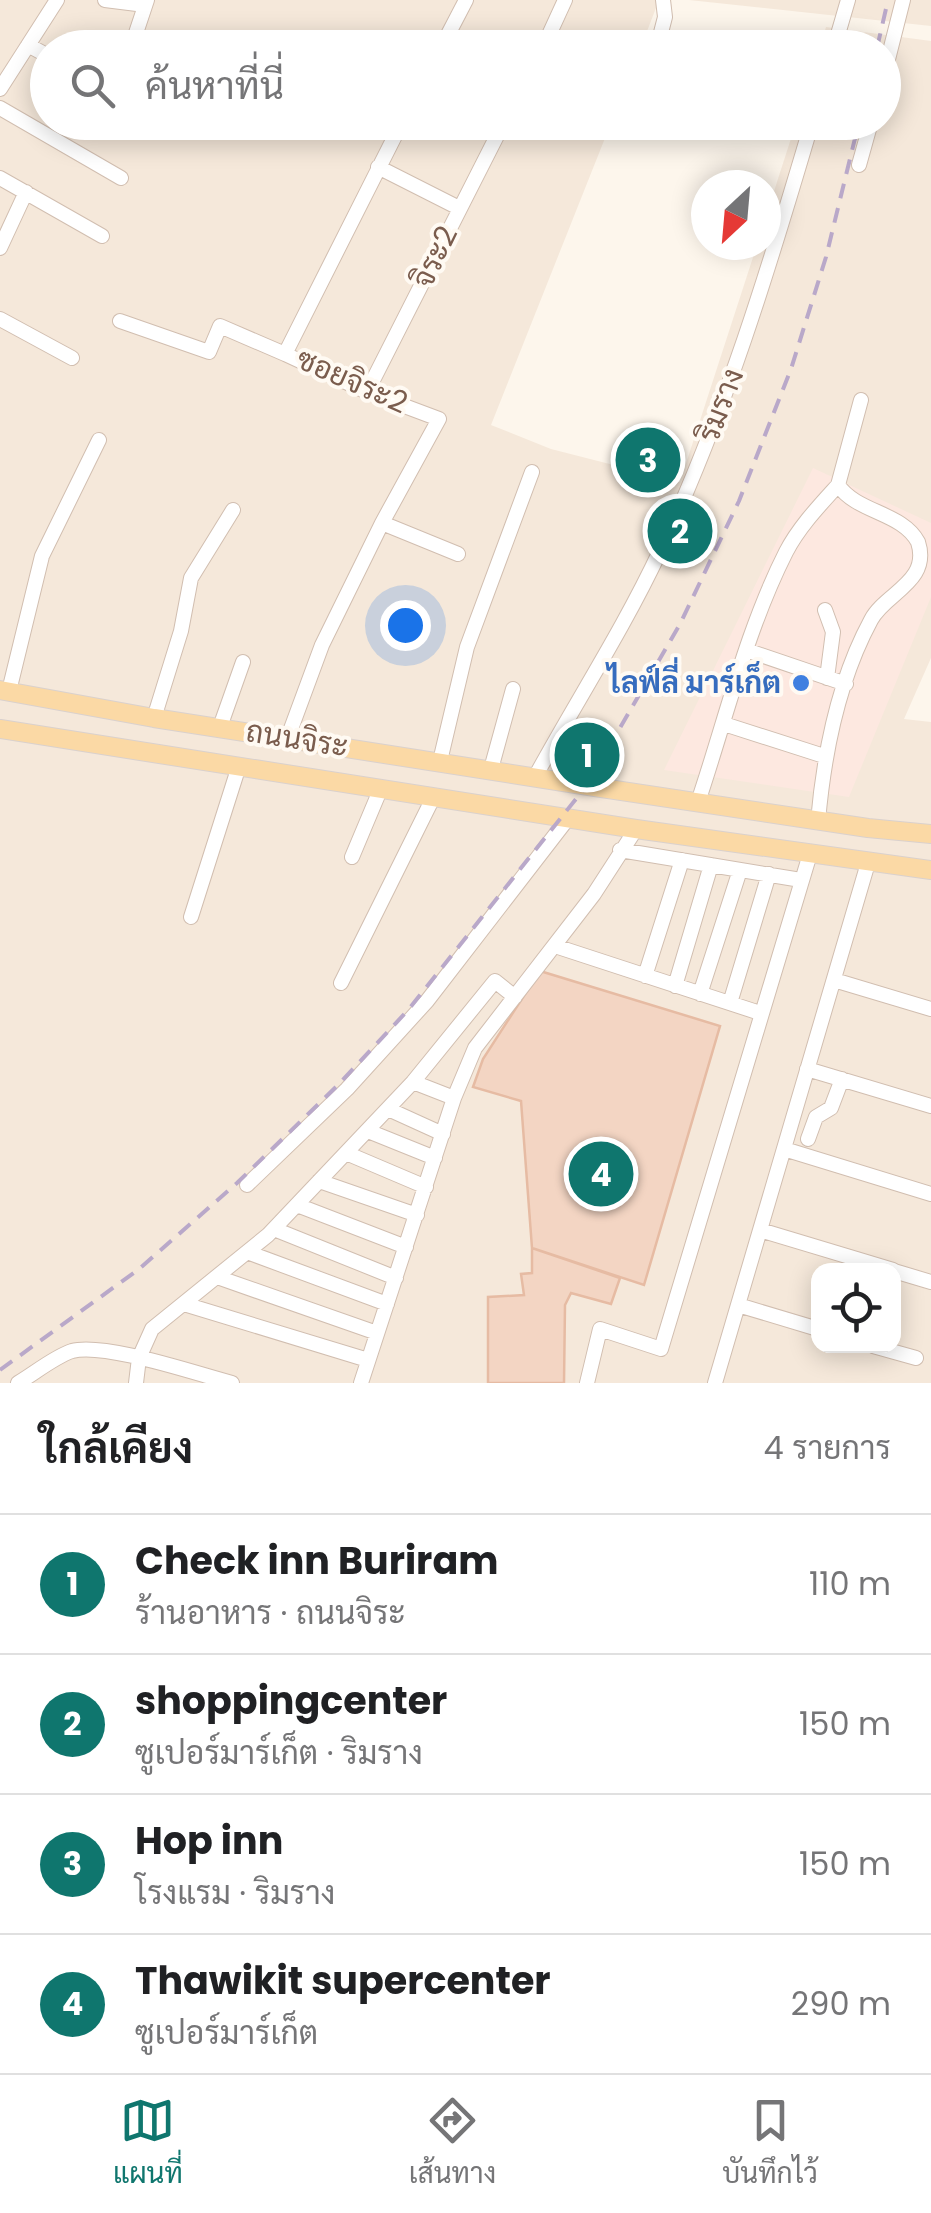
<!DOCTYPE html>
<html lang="th">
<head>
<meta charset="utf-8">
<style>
	body { margin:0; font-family:Poppins,Sarabun,sans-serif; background:#f6f6f6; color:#202124 }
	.controls { position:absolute; right:30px; bottom:30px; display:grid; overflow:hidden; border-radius:20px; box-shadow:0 5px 25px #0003 }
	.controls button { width:90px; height:90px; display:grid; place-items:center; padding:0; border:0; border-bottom:2px solid #e0e0e0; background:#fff; color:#202124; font:50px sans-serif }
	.compass { position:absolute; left:691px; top:170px; width:90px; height:90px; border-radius:50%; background:#fff; box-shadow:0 5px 25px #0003; rotate:206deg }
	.you { position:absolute; left:405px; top:625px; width:35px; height:35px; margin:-25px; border:8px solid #fff; border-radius:50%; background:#1a73e8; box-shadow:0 0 0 15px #1a73e833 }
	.badge { display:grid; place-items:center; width:65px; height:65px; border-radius:50%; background:#0f766e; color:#fff; font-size:32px; font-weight:700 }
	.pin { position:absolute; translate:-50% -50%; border:5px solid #fff; box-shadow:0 2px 10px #0006 }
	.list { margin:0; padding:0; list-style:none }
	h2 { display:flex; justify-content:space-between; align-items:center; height:130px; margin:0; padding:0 40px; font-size:42px }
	h2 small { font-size:32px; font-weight:400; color:#757577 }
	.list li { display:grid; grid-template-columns:65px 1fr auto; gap:30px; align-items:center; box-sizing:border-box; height:140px; padding:0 40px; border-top:2px solid #e0e0e0 }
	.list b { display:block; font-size:38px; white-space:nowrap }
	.list p { margin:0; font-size:32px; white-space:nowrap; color:#757577 }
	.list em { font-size:32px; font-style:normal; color:#757577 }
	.icon { flex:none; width:55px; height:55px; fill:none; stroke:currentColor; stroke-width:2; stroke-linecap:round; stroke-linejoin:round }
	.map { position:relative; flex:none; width:931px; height:1383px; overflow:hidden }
	.search { position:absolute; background:#fff; box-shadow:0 5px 25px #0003; left:30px; right:30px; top:30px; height:110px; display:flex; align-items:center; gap:25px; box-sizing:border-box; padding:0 35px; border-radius:55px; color:#757577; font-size:38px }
	.sheet { height:690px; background:#fff }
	nav { display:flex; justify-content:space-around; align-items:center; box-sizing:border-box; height:140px; border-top:2px solid #e0e0e0; background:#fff; font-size:28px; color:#757577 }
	nav a { display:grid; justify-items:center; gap:5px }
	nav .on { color:#0f766e }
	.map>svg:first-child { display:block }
</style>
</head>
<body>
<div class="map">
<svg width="931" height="1383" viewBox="0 0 931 1383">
	<rect width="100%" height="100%" fill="#fdf6ec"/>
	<!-- residential -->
	<path fill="#f5e8da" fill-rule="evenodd" d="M0,0H659L641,47L48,48V122L611,123L491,425L551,449L680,482L757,245H766V216L796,123L884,122V48L820,47L826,27L931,41V658L904,719L931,722V1383H0ZM818,1270H894V1346H818Z
		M689,0H931V26Z"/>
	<!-- commercial -->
	<path fill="#fde8e0" d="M813,468L931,523V597L849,797L664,770Z"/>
	<!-- building -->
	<path fill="#f3d5c3" stroke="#e6bba3" stroke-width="2.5" d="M540,971L720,1026L644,1285L532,1248L521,1101L473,1087L483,1059Z
		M532,1248L620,1278L611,1304L571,1293L565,1305L564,1383H488V1297L524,1295L521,1274L532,1273Z"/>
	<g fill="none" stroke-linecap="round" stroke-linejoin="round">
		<defs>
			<path id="minor" d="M105,0L145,5
				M28,45L48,56
				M131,48L147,0
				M441,48L466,0
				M543,48L565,0
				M657,48L665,17L663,0
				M834,48L848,0
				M884,75L903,0
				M0,89L57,0
				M0,108L121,178
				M859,165L871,122
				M378,167L459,208
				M0,178L102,236
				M0,248L26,192
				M0,319L72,358
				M120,321L209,352L220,326L285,354
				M367,392L504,122
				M382,523L458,554
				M825,610L833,632L827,678
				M746,650L846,684
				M9,691L42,556L99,440
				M154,718L181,631L191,578L233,510
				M724,724L824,756
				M220,727L243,662
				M288,737L322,645L382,523L439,419L367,392L285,354L402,122
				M440,761L467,647L532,472
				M491,769L513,689
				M535,777C576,702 624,628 660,551C725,413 769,268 812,122
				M698,802C726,719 746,631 786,552C799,527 819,506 838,485
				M818,821C824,753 838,681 871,620C885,593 931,582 918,542C902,512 857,513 838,485L861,400
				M620,850L801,880
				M352,857L381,788
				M191,917L239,766
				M555,946L760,1013
				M645,976L682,860
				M834,980L931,1009
				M341,983L434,796
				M675,986L711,865
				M700,994L740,870
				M730,1003L769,874
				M807,1069L931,1106
				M413,1082L454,1098
				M388,1109L443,1134
				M368,1131L435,1158
				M808,1139L816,1117L831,1108L842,1079
				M784,1149L931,1194
				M346,1153L426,1187
				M319,1181L417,1215
				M247,1185L347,1089L427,1001L569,817
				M297,1205L406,1247
				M274,1229L396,1278
				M760,1230L893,1270
				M247,1252L387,1304
				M894,1271L931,1282
				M217,1277L377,1333
				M184,1304L368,1360
				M738,1305L818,1329
				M873,1346L916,1358
				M18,1383C35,1373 54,1357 72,1351C104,1342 197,1374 232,1383
				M136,1383L139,1358L152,1329L268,1235L413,1082L495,981L515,997
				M361,1383L454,1098L475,1048L594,894L636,829
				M587,1383L600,1329L661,1349L810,854
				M715,1383L868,863"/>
			<path id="major" d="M0,690L154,718L595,787L868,828L931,834
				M0,729L636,829L931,870"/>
		</defs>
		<!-- minor casing -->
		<use href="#minor" stroke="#d1beb0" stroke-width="16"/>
		<!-- major casing -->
		<use href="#major" stroke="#dad1cd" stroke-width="20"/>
		<!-- minor -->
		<use href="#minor" stroke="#fff" stroke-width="14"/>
		<!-- major -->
		<use href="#major" stroke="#fbd9a5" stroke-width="18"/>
		<!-- rail -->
		<path stroke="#b9a8c9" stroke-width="4" stroke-dasharray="15 10" stroke-linecap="butt" d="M877,48L888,0
			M0,1370L139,1269L237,1183L337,1086L409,1009L587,785L680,624L739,501L791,369L826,257L859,122"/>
	</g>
	<!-- markers -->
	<circle fill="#3f7fe0" stroke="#fffaf3" stroke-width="4" cx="801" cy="683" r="10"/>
	<g text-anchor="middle" stroke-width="8" stroke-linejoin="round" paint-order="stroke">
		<!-- street labels -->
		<g font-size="30" fill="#7a5c4d" stroke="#fffaf3">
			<text transform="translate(435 257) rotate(-64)" y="10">จิระ2</text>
			<text transform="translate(352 381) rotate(24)" y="10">ซอยจิระ2</text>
			<text transform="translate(721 405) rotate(-69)" y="10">ริมราง</text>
			<text transform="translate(297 739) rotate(9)" y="10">ถนนจิระ</text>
		</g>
		<!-- shop labels -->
		<g font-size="30" font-weight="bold" fill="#366cbe" stroke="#fffaf3" text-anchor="end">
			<text x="781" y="693">ไลฟ์ลี่ มาร์เก็ต</text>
		</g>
	</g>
</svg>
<div class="controls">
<button><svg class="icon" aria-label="locate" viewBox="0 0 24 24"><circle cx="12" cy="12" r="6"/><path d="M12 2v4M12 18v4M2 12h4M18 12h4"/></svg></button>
</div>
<svg class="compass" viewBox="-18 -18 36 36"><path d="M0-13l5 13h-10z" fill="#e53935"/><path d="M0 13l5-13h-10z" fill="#757577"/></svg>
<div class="you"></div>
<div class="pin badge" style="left:587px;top:755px">1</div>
<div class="pin badge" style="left:680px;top:531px">2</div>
<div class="pin badge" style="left:648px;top:460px">3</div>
<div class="pin badge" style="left:601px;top:1174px">4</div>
<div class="search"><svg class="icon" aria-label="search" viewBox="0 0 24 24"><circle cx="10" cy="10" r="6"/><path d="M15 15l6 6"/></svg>ค้นหาที่นี่</div>
</div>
<section class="sheet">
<h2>ใกล้เคียง<small>4 รายการ</small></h2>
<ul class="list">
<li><span class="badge">1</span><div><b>Check inn Buriram</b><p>ร้านอาหาร · ถนนจิระ</p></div><em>110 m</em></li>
<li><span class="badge">2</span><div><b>shoppingcenter</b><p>ซูเปอร์มาร์เก็ต · ริมราง</p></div><em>150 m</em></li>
<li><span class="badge">3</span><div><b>Hop inn</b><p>โรงแรม · ริมราง</p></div><em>150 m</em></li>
<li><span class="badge">4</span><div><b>Thawikit supercenter</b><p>ซูเปอร์มาร์เก็ต</p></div><em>290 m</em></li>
</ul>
</section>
<nav>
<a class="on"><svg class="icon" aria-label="map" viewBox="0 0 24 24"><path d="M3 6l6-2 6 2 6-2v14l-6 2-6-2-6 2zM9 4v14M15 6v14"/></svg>แผนที่</a>
<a><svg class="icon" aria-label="directions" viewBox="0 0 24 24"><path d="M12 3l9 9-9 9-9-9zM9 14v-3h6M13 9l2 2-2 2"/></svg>เส้นทาง</a>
<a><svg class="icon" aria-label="saved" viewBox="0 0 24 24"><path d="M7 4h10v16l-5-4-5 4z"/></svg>บันทึกไว้</a>
</nav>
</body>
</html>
